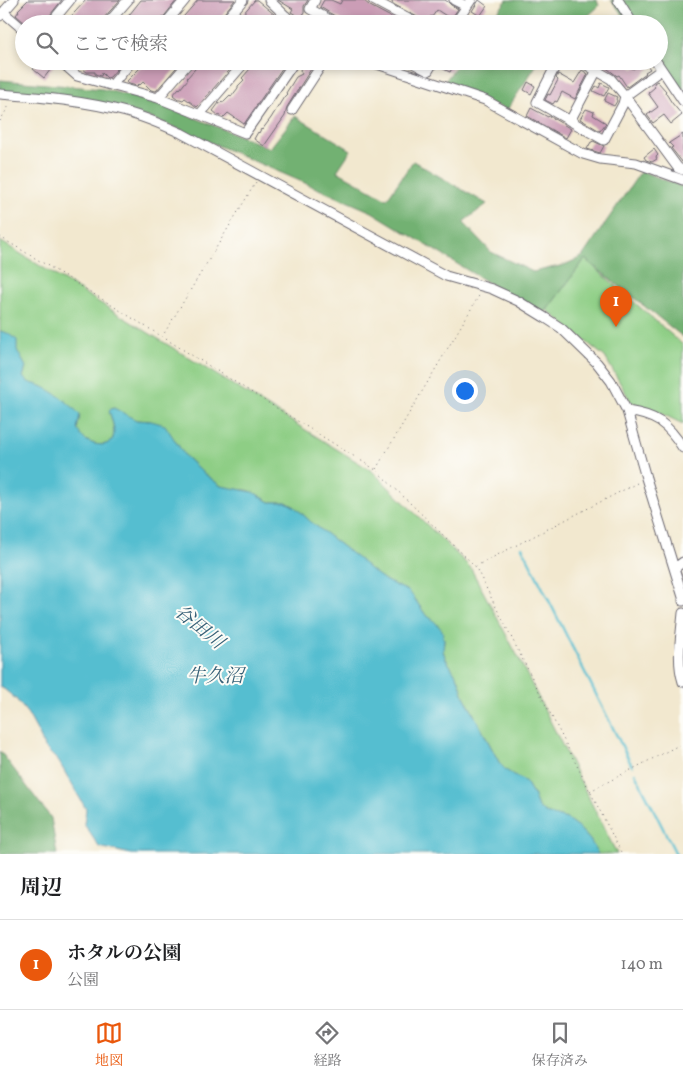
<!DOCTYPE html>
<html lang="ja">
<head>
<meta charset="utf-8">
<style>
	body { margin:0; font-family:Vollkorn,"Noto Serif JP",serif; background:#f2f2f2; color:#202124 }
	.you { position:absolute; left:464px; top:390px; width:18px; height:18px; margin:-12px; border:4px solid #fff; border-radius:50%; background:#1a73e8; box-shadow:0 0 0 8px #1a73e833 }
	.badge { display:grid; place-items:center; width:32px; height:32px; border-radius:50%; background:#ea580c; color:#fff; font-size:16px; font-weight:700 }
	.pin { position:absolute; translate:-50% -41px; filter:drop-shadow(0 1px 2px #0008) }
	.pin::after { content:''; position:absolute; top:26px; width:18px; height:15px; background:inherit; clip-path:polygon(0 0,100% 0,50% 100%) }
	.list { margin:0; padding:0; list-style:none }
	h2 { display:flex; justify-content:space-between; align-items:center; height:65px; margin:0; padding:0 20px; font-size:21px }
	h2 small { font-size:16px; font-weight:400; color:#757577 }
	.list li { display:grid; grid-template-columns:32px 1fr auto; gap:15px; align-items:center; box-sizing:border-box; height:90px; padding:0 20px; border-top:1px solid #e0e0e0 }
	.list b { display:block; font-size:19px; white-space:nowrap }
	.list p { margin:0; font-size:16px; white-space:nowrap; color:#757577 }
	.list em { font-size:16px; font-style:normal; color:#757577 }
	.icon { flex:none; width:28px; height:28px; fill:none; stroke:currentColor; stroke-width:2; stroke-linecap:round; stroke-linejoin:round }
	.map { position:relative; flex:none; width:683px; height:854px; overflow:hidden }
	.search { position:absolute; background:#fff; box-shadow:0 2px 8px #0003; left:15px; right:15px; top:15px; height:55px; display:flex; align-items:center; gap:12px; box-sizing:border-box; padding:0 18px; border-radius:28px; color:#757577; font-size:19px }
	.sheet { height:155px; background:#fff }
	nav { display:flex; justify-content:space-around; align-items:center; box-sizing:border-box; height:70px; border-top:1px solid #e0e0e0; background:#fff; font-size:14px; color:#757577 }
	nav a { display:grid; justify-items:center; gap:2px }
	nav .on { color:#ea580c }
	.map>svg:first-child { display:block }
</style>
</head>
<body>
<div class="map">
<svg width="683" height="854" viewBox="0 0 683 854">
	<rect width="100%" height="100%" fill="#fdfcf7"/>
	<filter id="ink" filterUnits="userSpaceOnUse"><feTurbulence type="fractalNoise" baseFrequency=".02" numOctaves="2"/><feDisplacementMap in="SourceGraphic" scale="10" xChannelSelector="R" yChannelSelector="G"/><feConvolveMatrix kernelMatrix="1 2 1 2 8 2 1 2 1" color-interpolation-filters="sRGB"/></filter>
	<filter id="wash" filterUnits="userSpaceOnUse"><feTurbulence type="fractalNoise" baseFrequency=".0096" numOctaves="4" result="noise"/><feDisplacementMap in="SourceGraphic" scale="20" xChannelSelector="R" yChannelSelector="G"/><feGaussianBlur stdDeviation="1.12" result="paint"/><feColorMatrix in="noise" values="0 0 0 0 0 0 0 0 0 0 0 0 0 0 0 0 0 1.4 0 .05"/><feComposite in="paint" operator="in"/></filter>
	<g filter="url(#wash)">
		<rect width="100%" height="100%" fill="#f2e8cf"/>
		<!-- green -->
		<path fill="#8ece85" stroke="#587860" d="M0,241L372,471L470,567L516,653L617,854H598L590,840L578,827L567,819L545,813L538,807L533,794L526,782L507,771L500,764L464,696L458,678L446,659L443,651L444,639L434,621L425,614L412,595L408,591L386,581L371,570L356,557L311,522L295,507L286,502H270L253,492L247,490L233,489L221,486L202,472L185,456L178,445L151,421L136,420L113,408L109,410C111,418 116,429 113,438C107,450 88,444 81,436C80,434 79,431 77,429L80,415L41,386L27,382L23,377L26,367L7,333L0,331Z
			M585,259L683,345V424L656,411L631,402L605,357L547,310Z"/>
		<!-- forest -->
		<path fill="#72b172" stroke="#4a6a56" d="M507,0H597L599,6L579,24H488Z
			M611,0H683V90L659,60V24H630Z
			M460,61H539L507,110L443,84Z
			M0,80L103,89L158,103L270,148L295,116L351,150L337,171L387,199L413,161L487,204L463,222L491,252L533,272L564,265L582,257L641,171L683,187V337L585,259L544,314L495,287L372,212L184,131L147,117L0,92Z
			M0,751L51,818L57,854H0Z"/>
		<!-- water -->
		<path fill="#54bed0" stroke="#3b7086" d="M0,331L7,333L17,340V350L26,367L23,377C28,384 33,383 41,386C55,392 70,403 80,415L77,429C79,431 80,434 81,436C88,444 107,450 113,438C116,429 111,418 109,410L114,408L136,420L151,421L165,425L185,456L202,472L221,486L253,492L270,502H286L295,507L311,522L356,557L371,570L386,581L408,591L412,595L425,614L434,621L442,630L444,639L443,651L446,659L458,678L464,696L500,764L507,771L526,782L533,794L538,807L545,813L567,819L578,827L590,840L598,854H131L99,847L84,824L86,809L59,762L44,747L40,736L28,714L16,699L4,689L0,687Z"/>
		<g fill="none" stroke-linecap="round" stroke-linejoin="round">
			<!-- stream -->
			<path stroke="#54bed0" stroke-width="2.5" d="M522,547L632,766
				M635,773L676,854"/>
		</g>
		<g id="blocks">
			<!-- building -->
			<path fill="#cb9db6" d="M28,0H62L43,24H26L16,15L19,11L18,10Z
				M86,0H120L102,20L100,24H90L83,17L78,23L80,24H64Z
				M141,0H177L158,24H122Z
				M198,0H235L215,24H177Z
				M255,0H257L275,15L274,16L276,18L271,24H234Z
				M278,0H308L304,6V13L301,18L291,12L293,9Z
				M324,0H331L340,4L342,0H363L370,6L404,24H348L320,7Z
				M391,0H445L448,2L451,5L458,9L451,19L437,10L432,17L431,16L427,24H424L421,19L393,4Z
				M479,0L487,6L480,16L472,11Z
				M30,61H49L54,65L44,78L33,69L36,65Z
				M90,61H124L110,77L107,78L102,73L101,76L95,74V72H87L83,69Z
				M147,61H157L163,67L169,61H182L156,91L151,90L143,82L140,85L139,84L137,86L129,84L127,81Z
				M202,61H210L218,68L224,61H230L234,65L198,106L197,107L185,98L183,100L180,99H178L173,95L179,88L180,89L188,79L187,78Z
				M257,61H287L244,124L228,113L224,117L222,115L220,116L218,115L213,111L219,103L224,102L230,96L231,97L238,88V86L244,80L242,78Z
				M304,61H316L287,107L285,116L264,146L254,139L258,132L259,133L261,129L262,130L271,118L284,97L287,94L286,93L296,77L302,74L300,70Z
				M442,61H456L450,72L439,67Z
				M594,61H622L624,64L627,62L633,69L644,61L650,69L645,72L646,73L627,87L619,75L617,76L608,69Z
				M582,70L588,74L575,99L562,92L557,102L555,101L553,104L545,100L548,94L550,95L558,80L556,78L558,74L574,83Z
				M657,81L666,91L665,92L672,103L682,115L671,124L664,115L653,123L647,115L658,107L648,93L655,87L654,83Z
				M528,82L535,86L531,94L524,90Z
				M601,83L609,87L604,96L593,91L596,86L599,88Z
				M608,93L617,97L616,99L617,101L614,106L604,101Z
				M531,108L548,117L549,116L571,129L566,138L527,116Z
				M586,109L594,112L593,115L606,123L600,131L580,119Z
				M683,134V163L671,148L673,147L669,143Z
				M593,141L604,146L600,153L587,149L591,142H592Z
				M654,149L658,155L656,157L657,159L652,162L646,160L644,157Z"/>
		</g>
	</g>
	<g filter="url(#ink)">
		<use href="#blocks" fill-opacity="0" stroke="#6b676f" stroke-width="1"/>
		<g fill="none" stroke-linecap="round" stroke-linejoin="round">
			<defs>
				<path id="minor" d="M269,0L294,24
					M315,0L310,9L337,24
					M373,0L418,24
					M454,0L466,6
					M618,0L633,24
					M3,12L24,30
					M0,16L14,0
					M50,24L70,0
					M107,24L128,0
					M165,24L185,0
					M222,24L243,0
					M279,24L286,16
					M455,24L471,0
					M60,61L77,76L158,98L245,133L295,61
					M368,61L485,100L583,154L600,159L636,163L683,180
					M409,61L428,71L434,61
					M558,61L537,102L604,140L623,104L625,96L611,79L580,61
					M656,61L683,101
					M661,70L625,96L678,168L683,170
					M112,85L132,61
					M0,94C42,97 85,101 126,112C145,117 163,125 181,133L446,276L492,289L518,301L544,317L561,328L597,363L611,381L627,411L646,478L683,597V601
					M158,98L190,61
					M292,110L324,61
					M200,114L246,61
					M570,121L597,70
					M627,411C656,415 668,424 683,448
					M675,568L683,562
					M683,613C681,636 676,660 683,682"/>
			</defs>
			<!-- minor casing -->
			<use href="#minor" stroke="#6b676f" stroke-width="11"/>
			<!-- path -->
			<path stroke="#6b676f" stroke-width="1" stroke-dasharray="1 4" stroke-linecap="butt" d="M0,121L10,104
				M0,237L68,278L376,470L475,566L622,854
				M162,337L256,182
				M376,469L480,294
				M476,566L639,482
				M590,791L683,743"/>
			<!-- minor -->
			<use href="#minor" stroke="#fff" stroke-width="9"/>
		</g>
	</g>
	<g text-anchor="middle" stroke-width="4" stroke-linejoin="round" paint-order="stroke">
		<!-- water labels -->
		<g font-size="19" font-style="italic" fill="#366077" stroke="#fdfcf7">
			<text transform="translate(200 626) rotate(39)" y="7">谷田川</text>
			<text x="215" y="682">牛久沼</text>
		</g>
	</g>
</svg>
<div class="you"></div>
<div class="pin badge" style="left:616px;top:327px">1</div>
<div class="search"><svg class="icon" aria-label="search" viewBox="0 0 24 24"><circle cx="10" cy="10" r="6"/><path d="M15 15l6 6"/></svg>ここで検索</div>
</div>
<section class="sheet">
<h2>周辺<small></small></h2>
<ul class="list">
<li><span class="badge">1</span><div><b>ホタルの公園</b><p>公園</p></div><em>140 m</em></li>
</ul>
</section>
<nav>
<a class="on"><svg class="icon" aria-label="map" viewBox="0 0 24 24"><path d="M3 6l6-2 6 2 6-2v14l-6 2-6-2-6 2zM9 4v14M15 6v14"/></svg>地図</a>
<a><svg class="icon" aria-label="directions" viewBox="0 0 24 24"><path d="M12 3l9 9-9 9-9-9zM9 14v-3h6M13 9l2 2-2 2"/></svg>経路</a>
<a><svg class="icon" aria-label="saved" viewBox="0 0 24 24"><path d="M7 4h10v16l-5-4-5 4z"/></svg>保存済み</a>
</nav>
</body>
</html>
